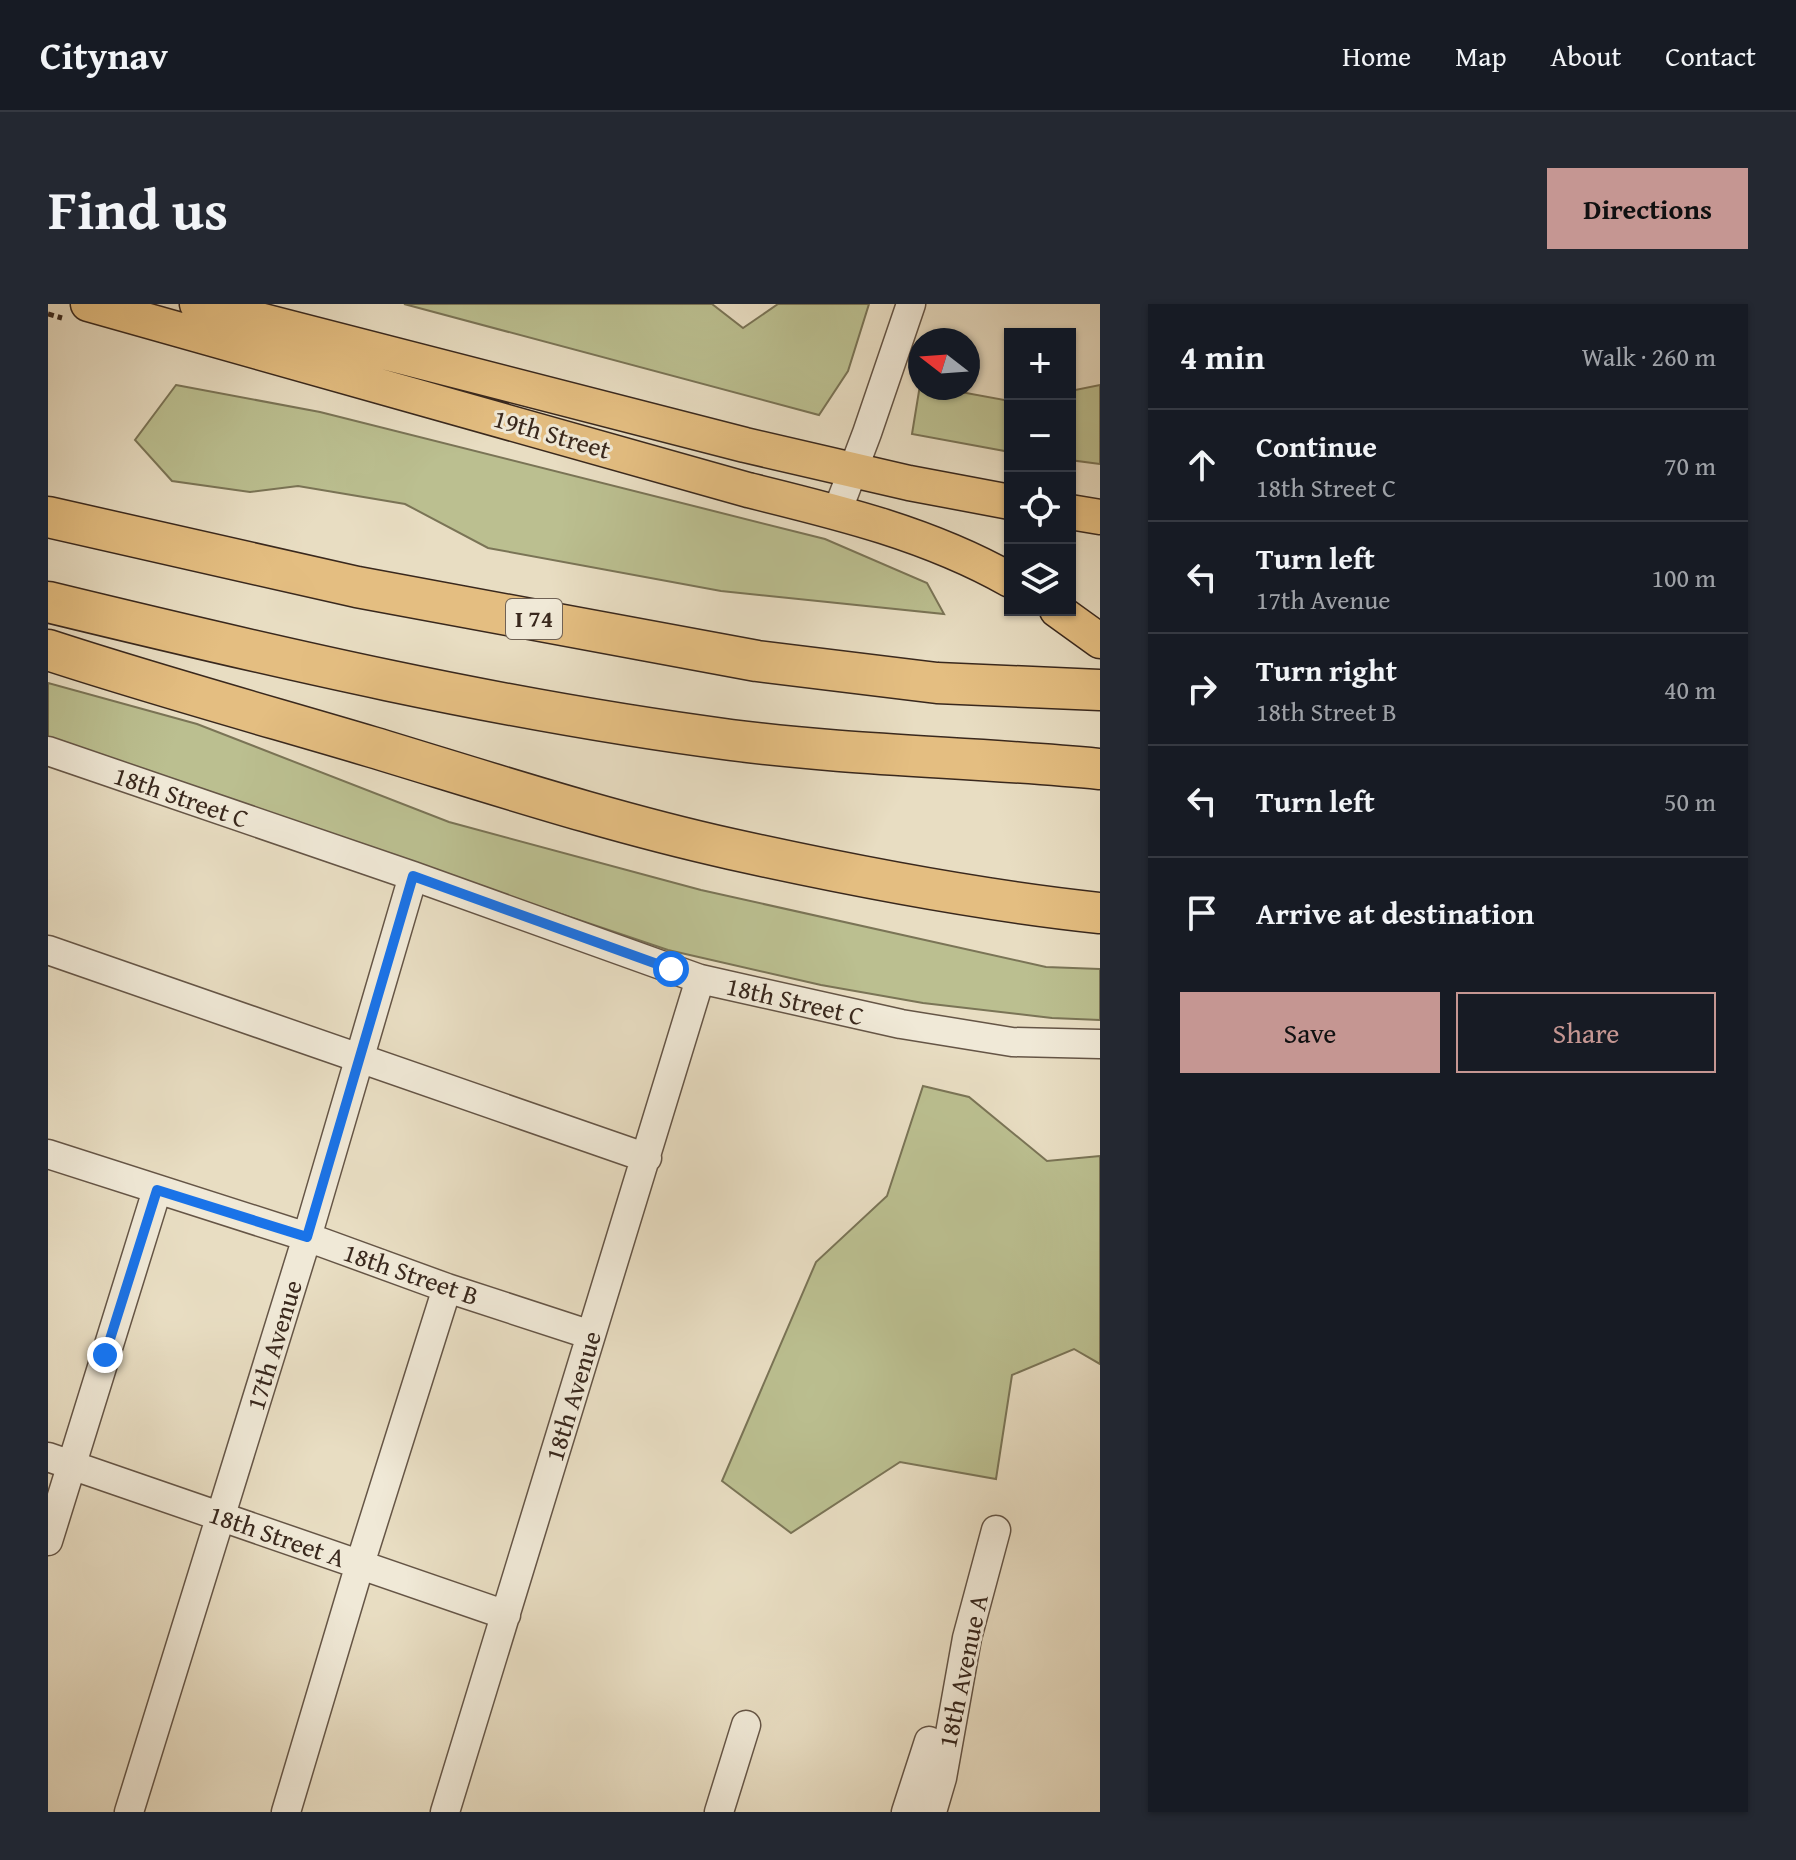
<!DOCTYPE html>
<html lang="en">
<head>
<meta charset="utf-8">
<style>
	body { margin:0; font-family:"Gentium Book Plus",serif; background:#242831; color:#f1f3f6 }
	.controls { position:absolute; right:24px; top:24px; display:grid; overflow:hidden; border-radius:0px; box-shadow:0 2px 6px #0004 }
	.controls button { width:72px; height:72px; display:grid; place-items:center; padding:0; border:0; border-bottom:2px solid #363941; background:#171b24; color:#f1f3f6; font:40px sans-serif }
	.compass { position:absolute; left:860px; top:24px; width:72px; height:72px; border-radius:50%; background:#171b24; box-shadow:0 2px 6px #0004; rotate:287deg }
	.stop { position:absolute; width:24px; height:24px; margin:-18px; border:6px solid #1a73e8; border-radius:50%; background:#fff }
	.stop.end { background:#1a73e8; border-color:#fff; box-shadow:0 2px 8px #0008 }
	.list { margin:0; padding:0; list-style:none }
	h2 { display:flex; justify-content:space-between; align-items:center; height:104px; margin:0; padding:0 32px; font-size:34px }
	h2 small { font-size:26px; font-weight:400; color:#9ea1a6 }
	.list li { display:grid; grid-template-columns:52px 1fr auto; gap:24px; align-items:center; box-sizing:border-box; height:112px; padding:0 32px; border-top:2px solid #363941 }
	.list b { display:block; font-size:30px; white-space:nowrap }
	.list p { margin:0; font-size:26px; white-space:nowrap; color:#9ea1a6 }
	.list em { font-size:26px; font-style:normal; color:#9ea1a6 }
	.actions { display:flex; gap:16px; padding:24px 32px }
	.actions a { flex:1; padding:18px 0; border:2px solid #c59692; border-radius:0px; text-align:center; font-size:28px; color:#c59692 }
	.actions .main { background:#c59692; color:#111 }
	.icon { flex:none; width:44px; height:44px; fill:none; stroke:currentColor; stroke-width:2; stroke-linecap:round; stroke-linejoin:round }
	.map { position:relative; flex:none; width:1052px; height:1508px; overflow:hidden; border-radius:0px }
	header { display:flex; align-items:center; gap:48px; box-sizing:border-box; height:112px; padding:0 40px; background:#171b24; border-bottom:2px solid #363941 }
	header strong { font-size:38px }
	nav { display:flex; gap:44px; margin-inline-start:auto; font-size:28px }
	.intro { display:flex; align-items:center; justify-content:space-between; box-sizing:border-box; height:192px; padding:0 48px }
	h1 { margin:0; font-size:56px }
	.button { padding:20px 36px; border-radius:0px; background:#c59692; color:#111; font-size:28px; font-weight:700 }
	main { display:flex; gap:48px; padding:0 48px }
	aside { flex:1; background:#171b24; border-radius:0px; box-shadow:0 2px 6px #0004 }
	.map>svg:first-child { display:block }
</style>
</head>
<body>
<header>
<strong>Citynav</strong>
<nav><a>Home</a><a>Map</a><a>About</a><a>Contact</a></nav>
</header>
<div class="intro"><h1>Find us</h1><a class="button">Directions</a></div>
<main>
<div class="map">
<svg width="1052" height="1508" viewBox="0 0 1052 1508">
	<rect width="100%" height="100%" fill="#e8ddc2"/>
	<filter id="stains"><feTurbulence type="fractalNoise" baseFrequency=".0025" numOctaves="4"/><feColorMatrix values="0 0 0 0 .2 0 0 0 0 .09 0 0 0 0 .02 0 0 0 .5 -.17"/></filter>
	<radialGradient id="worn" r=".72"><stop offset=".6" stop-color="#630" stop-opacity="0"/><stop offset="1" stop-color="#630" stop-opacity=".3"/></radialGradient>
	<!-- green -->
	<path fill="#bbbf90" stroke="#7a7456" stroke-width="2" d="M356,0H664L695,24L730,0H821L800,67L771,111Z
		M128,81L272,108L777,235L879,279L896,310L673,287L440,244L357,200L250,182L202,188L124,177L87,136Z
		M872,81V84H891L962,97V148L864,130Z
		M1052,81V160L1022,156V87Z
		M0,379L149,420L401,518L653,586L998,663L1052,665V716L1004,714L875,699L773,681L620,646L0,437Z
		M875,782L921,793L999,857L1052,852V1060L1026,1045L964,1071L948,1175L852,1158L743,1229L674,1177L768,958L839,892Z"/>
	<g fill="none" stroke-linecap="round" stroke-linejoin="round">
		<defs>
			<path id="minor" d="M789,208L819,129L863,0
				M0,447L365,572L652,675L853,720L964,738L1052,740
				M0,646L599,854
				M0,850L259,933L399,984L543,1031
				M0,1153L458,1311
				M0,1237L109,886
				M81,1508L259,933L365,572
				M238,1508L312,1260L399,984
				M397,1508L652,675
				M671,1508L698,1421
				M858,1508L881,1437
				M884,1508L894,1474L919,1334L948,1226"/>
			<path id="major" d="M40,0L700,186C790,208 881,230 962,276
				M149,0L697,141L861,179L962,198
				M1022,208L1052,213
				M1009,306L1052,337"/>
			<path id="highway" d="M0,213L309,283L709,357L889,379L1052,386
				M0,298C226,353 453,406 683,436C806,452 929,453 1052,465
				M0,346C107,381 216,411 324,443C443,479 562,518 683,545C805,572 928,596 1052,609"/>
		</defs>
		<!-- minor casing -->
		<use href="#minor" stroke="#655546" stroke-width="31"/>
		<!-- major casing -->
		<use href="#major" stroke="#39281d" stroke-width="37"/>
		<!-- highway casing -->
		<use href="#highway" stroke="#39281d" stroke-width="43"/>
		<!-- path -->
		<path stroke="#39281d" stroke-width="5" stroke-dasharray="6 4" stroke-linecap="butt" d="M0,10L14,14"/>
		<!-- minor -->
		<use href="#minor" stroke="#f0e9d7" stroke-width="28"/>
		<!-- major -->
		<use href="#major" stroke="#e4be81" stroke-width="34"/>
		<!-- highway -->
		<use href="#highway" stroke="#e4be81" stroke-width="40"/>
	</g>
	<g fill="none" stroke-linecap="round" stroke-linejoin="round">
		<!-- route -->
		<path stroke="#1a73e8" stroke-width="10" d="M57,1051L109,886L259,933L365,572L623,665"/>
	</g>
	<g text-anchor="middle" stroke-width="6" stroke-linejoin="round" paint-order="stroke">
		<!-- shield labels -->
		<rect fill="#f0e9d7" stroke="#706255" stroke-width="2" x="458" y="295" width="56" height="40" rx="6"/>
		<g font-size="24" font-weight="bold" fill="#39281d">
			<text x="486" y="323">I 74</text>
		</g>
		<!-- street labels -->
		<g font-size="26" fill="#39281d" stroke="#f0e9d7">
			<text transform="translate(504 130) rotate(16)" y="9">19th Street</text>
			<text transform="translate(133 493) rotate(19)" y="9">18th Street C</text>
			<text transform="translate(747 697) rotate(13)" y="9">18th Street C</text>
			<text transform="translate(363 970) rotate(19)" y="9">18th Street B</text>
			<text transform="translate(226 1041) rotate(-73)" y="9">17th Avenue</text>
			<text transform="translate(525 1092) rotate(-73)" y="9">18th Avenue</text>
			<text transform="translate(229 1232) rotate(19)" y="9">18th Street A</text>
			<text transform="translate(915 1367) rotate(-78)" y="9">18th Avenue A</text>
		</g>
	</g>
	<rect width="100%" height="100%" filter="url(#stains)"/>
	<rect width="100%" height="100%" fill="url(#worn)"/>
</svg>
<div class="controls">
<button>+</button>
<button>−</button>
<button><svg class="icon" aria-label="locate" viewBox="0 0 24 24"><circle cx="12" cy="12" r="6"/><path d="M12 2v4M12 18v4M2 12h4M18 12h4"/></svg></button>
<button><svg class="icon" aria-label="layers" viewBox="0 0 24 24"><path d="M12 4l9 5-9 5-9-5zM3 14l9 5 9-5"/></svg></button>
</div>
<svg class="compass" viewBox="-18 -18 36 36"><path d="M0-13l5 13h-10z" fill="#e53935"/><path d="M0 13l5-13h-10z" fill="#9ea1a6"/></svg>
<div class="stop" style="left:623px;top:665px"></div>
<div class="stop end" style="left:57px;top:1051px"></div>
</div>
<aside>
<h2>4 min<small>Walk · 260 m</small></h2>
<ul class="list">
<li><svg class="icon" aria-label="ahead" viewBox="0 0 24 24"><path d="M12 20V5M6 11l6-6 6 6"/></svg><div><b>Continue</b><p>18th Street C</p></div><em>70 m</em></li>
<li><svg class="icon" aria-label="left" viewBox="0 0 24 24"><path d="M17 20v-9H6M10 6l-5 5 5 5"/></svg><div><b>Turn left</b><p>17th Avenue</p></div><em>100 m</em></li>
<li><svg class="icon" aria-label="right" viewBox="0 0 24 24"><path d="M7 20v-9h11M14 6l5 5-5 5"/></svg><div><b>Turn right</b><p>18th Street B</p></div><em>40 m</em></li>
<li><svg class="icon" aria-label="left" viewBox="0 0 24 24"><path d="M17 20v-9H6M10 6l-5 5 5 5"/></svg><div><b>Turn left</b></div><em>50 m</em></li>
<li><svg class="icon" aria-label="arrive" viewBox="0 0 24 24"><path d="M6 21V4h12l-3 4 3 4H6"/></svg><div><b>Arrive at destination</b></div></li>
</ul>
<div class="actions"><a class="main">Save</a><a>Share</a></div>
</aside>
</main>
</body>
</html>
